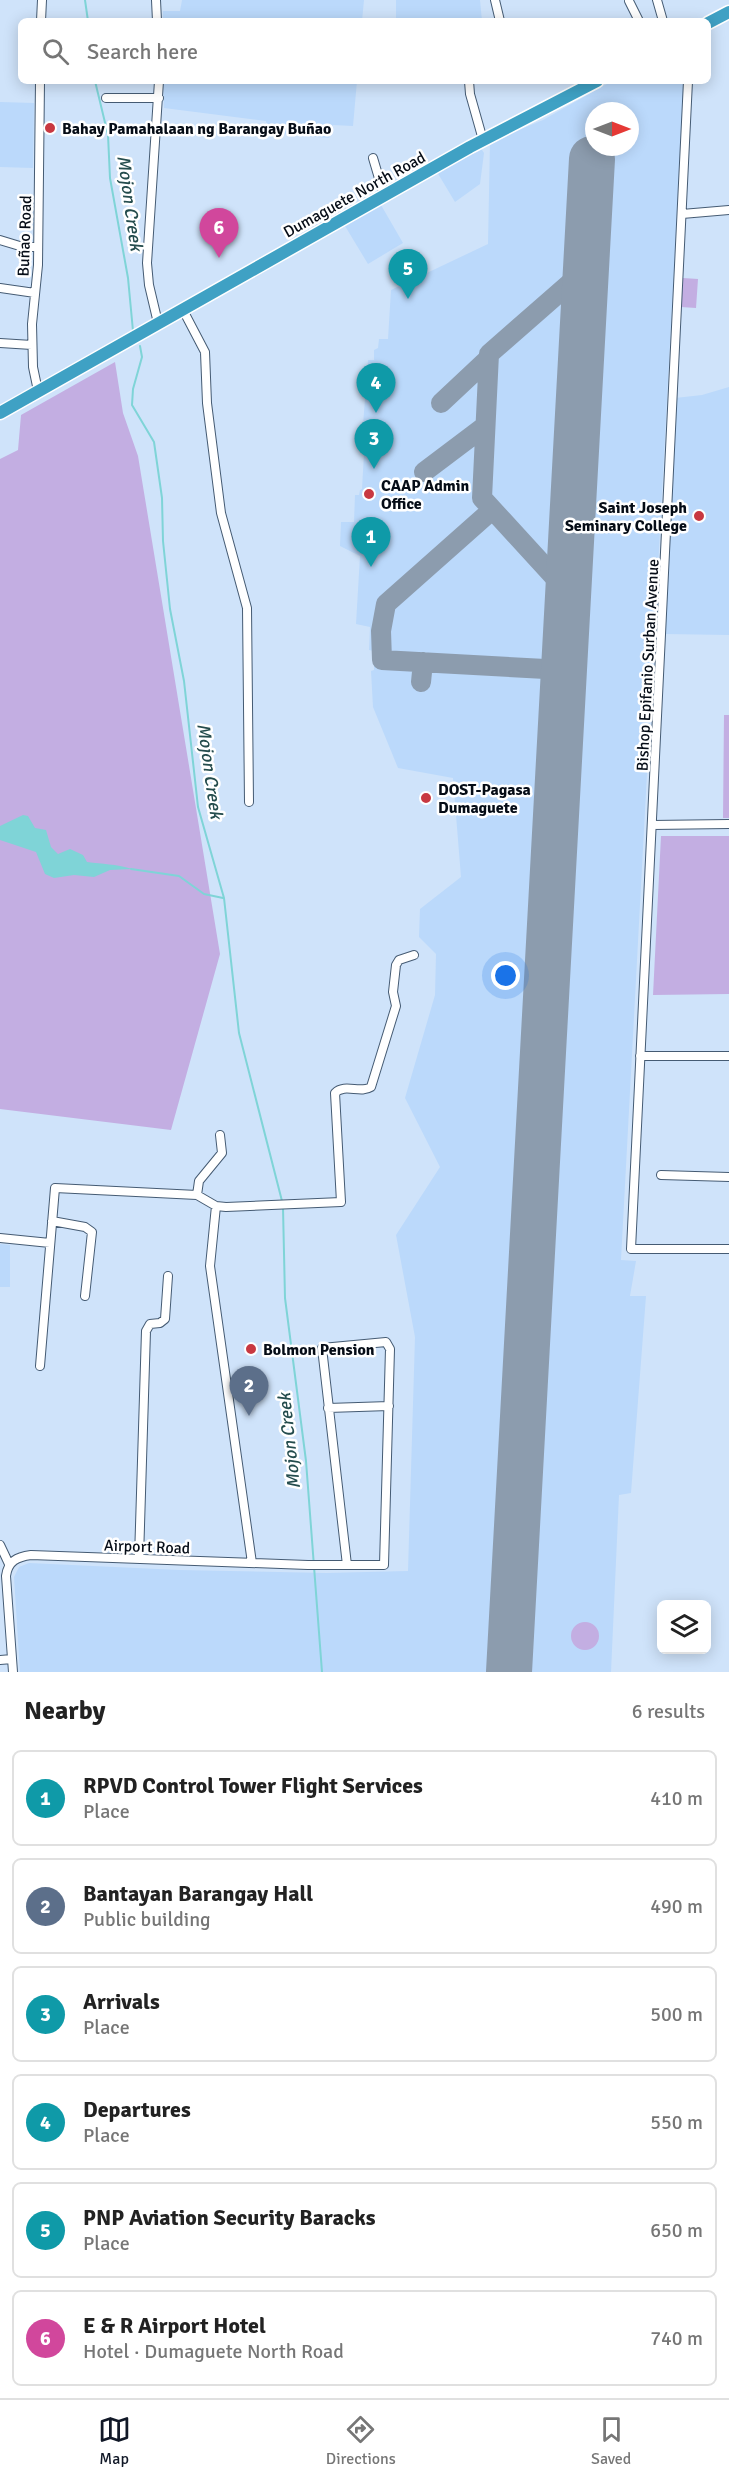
<!DOCTYPE html>
<html lang="en">
<head>
<meta charset="utf-8">
<style>
	body { margin:0; font-family:Signika,sans-serif; background:#f6f6f6; color:#222 }
	.controls { position:absolute; right:18px; bottom:18px; display:grid; overflow:hidden; border-radius:9px; box-shadow:0 3px 15px #0003 }
	.controls button { width:54px; height:54px; display:grid; place-items:center; padding:0; border:0; border-bottom:2px solid #e0e0e0; background:#fff; color:#222; font:30px sans-serif }
	.compass { position:absolute; left:585px; top:102px; width:54px; height:54px; border-radius:50%; background:#fff; box-shadow:0 3px 15px #0003; rotate:90deg }
	.you { position:absolute; left:506px; top:976px; width:21px; height:21px; margin:-15px; border:4px solid #fff; border-radius:50%; background:#1a73e8; box-shadow:0 0 0 9px #1a73e833 }
	.badge { display:grid; place-items:center; width:39px; height:39px; border-radius:50%; background:#111827; color:#fff; font-size:20px; font-weight:700 }
	.pin { position:absolute; translate:-50% -50px; filter:drop-shadow(0 2px 3px #0008) }
	.pin::after { content:''; position:absolute; top:32px; width:21px; height:18px; background:inherit; clip-path:polygon(0 0,100% 0,50% 100%) }
	.list { margin:0; padding:0; list-style:none }
	h2 { display:flex; justify-content:space-between; align-items:center; height:78px; margin:0; padding:0 24px; font-size:26px }
	h2 small { font-size:20px; font-weight:400; color:#767676 }
	.list li { display:grid; grid-template-columns:39px 1fr auto; gap:18px; align-items:center; box-sizing:border-box; height:96px; margin:0 12px 12px; padding:0 12px; border:2px solid #e0e0e0; border-radius:9px }
	.list b { display:block; font-size:22px; white-space:nowrap }
	.list p { margin:0; font-size:20px; white-space:nowrap; color:#767676 }
	.list em { font-size:20px; font-style:normal; color:#767676 }
	.icon { flex:none; width:33px; height:33px; fill:none; stroke:currentColor; stroke-width:2; stroke-linecap:round; stroke-linejoin:round }
	.map { position:relative; flex:none; width:729px; height:1672px; overflow:hidden }
	.search { position:absolute; background:#fff; box-shadow:0 3px 15px #0003; left:18px; right:18px; top:18px; height:66px; display:flex; align-items:center; gap:15px; box-sizing:border-box; padding:0 21px; border-radius:9px; color:#767676; font-size:22px }
	.sheet { height:726px; background:#fff }
	nav { display:flex; justify-content:space-around; align-items:center; box-sizing:border-box; height:84px; border-top:2px solid #e0e0e0; background:#fff; font-size:16px; color:#767676 }
	nav a { display:grid; justify-items:center; gap:3px }
	nav .on { color:#111827 }
	.map>svg:first-child { display:block }
</style>
</head>
<body>
<div class="map">
<svg width="729" height="1672" viewBox="0 0 729 1672">
	<rect width="100%" height="100%" fill="#cfe3fa"/>
	<!-- built -->
	<path fill="#bbd9fb" fill-rule="evenodd" d="M182,0H364L362,21H163V11H180Z
		M396,0H480L482,21H396Z
		M163,81H357L353,126L333,125L329,138L268,133L266,121L164,108Z
		M612,81H684L621,1260L636,1261L630,1296H646L631,1493L619,1495L611,1672H20L14,1577L19,1567L29,1563L179,1570L326,1573L408,1571L415,1337L396,1235L440,1167L405,1098L435,995L436,954L419,937L420,909L461,877L453,778L398,768L373,707L371,671L374,670V651L369,650L370,627L356,624L360,556L340,546L341,522H354L355,495H359L360,490L362,489L364,453L361,451L368,360H374V350L378,348L379,339H388L391,290L488,244L490,142L543,120ZM594,111H630V147H594Z
		M0,102L34,103L33,168L0,167Z
		M480,147L484,153L480,184L455,202L437,172Z
		M381,205L403,243L368,264L345,226Z
		M729,387V635L664,634L675,398L702,395Z
		M0,1244L10,1245V1287H0Z"/>
	<!-- green -->
	<path fill="#c3aee2" d="M683,278L698,279L696,308L681,307Z
		M115,362L123,413L138,456L220,954L171,1130L0,1109V459L18,450L21,415Z
		M724,715H729V818H723Z
		M661,836H729V994L653,995Z
		M571 1636a14 14 0 1 1 28 0a14 14 0 1 1-28 0Z"/>
	<!-- water -->
	<path fill="#7fd4d7" d="M23,815L28,816L35,828L46,830L51,847L58,854L70,849L83,855L87,862C103,864 115,864 132,869L110,870L94,877L74,875L54,878L45,874L36,852L0,840V826Z"/>
	<g fill="none" stroke-linecap="round" stroke-linejoin="round">
		<!-- stream -->
		<path stroke="#7fd4d7" stroke-width="2" d="M85,0L88,21
			M95,81L108,135L110,178L128,278L133,331
			M140,346L142,357L133,389L132,405L154,442L162,498L163,541L170,609L184,681L198,807L224,898L239,1033L282,1201
			M131,869L179,876L204,894L223,898
			M283,1208L285,1298L306,1461L322,1672"/>
		<!-- taxiway -->
		<path stroke="#8c9cae" stroke-width="20" d="M441,403L489,358
			M424,472L485,426
			M492,510L386,604L381,631L382,660L564,670
			M568,592L482,498L489,354L585,270
			M421,682L423,662"/>
		<!-- runway -->
		<path stroke="#8c9cae" stroke-width="46" d="M509,1672L592,159"/>
		<defs>
			<path id="minor" d="M156,0L157,21
				M495,0L500,21
				M657,0L663,21
				M629,1L639,21
				M41,21L42,0
				M469,81L470,94L483,140
				M688,81L631,1249H729
				M106,98H159
				M373,158L384,195
				M682,214L729,210
				M0,240L23,247H38
				M0,288L35,293
				M183,310L205,352L207,403L221,513L247,608L249,802
				M158,323L149,285L147,263L159,81
				M0,343L32,345
				M38,391L33,367L32,324L38,265L40,81
				M652,825L729,824
				M640,1056H729
				M661,1175L729,1177
				M197,1195L199,1181L222,1153L220,1135
				M216,1206L210,1266L252,1563
				M52,1221L85,1227L92,1232L85,1296
				M0,1238L50,1243
				M40,1366L55,1188L197,1195L216,1206L226,1207L341,1202L335,1093C345,1083 360,1094 371,1087L396,1006L393,992L396,965L399,960L414,955
				M328,1408L389,1406
				M0,1545L9,1564
				M139,1558L146,1331L150,1324L160,1323L165,1319L168,1276
				M0,1660L12,1659
				M13,1672L6,1576C8,1561 17,1557 31,1555L308,1565H384L390,1349L386,1342L322,1348L347,1565"/>
			<path id="highway" d="M708,23L729,12
				M0,413L470,147L597,81"/>
		</defs>
		<!-- minor casing -->
		<use href="#minor" stroke="#455b73" stroke-width="10"/>
		<!-- highway casing -->
		<use href="#highway" stroke="#fff" stroke-width="15"/>
		<!-- minor -->
		<use href="#minor" stroke="#fff" stroke-width="8"/>
		<!-- highway -->
		<use href="#highway" stroke="#3fa1c4" stroke-width="12"/>
	</g>
	<!-- markers -->
	<g fill="#c83841" stroke="#fff" stroke-width="2">
		<circle cx="50" cy="128" r="6"/>
		<circle cx="369" cy="494" r="6"/>
		<circle cx="699" cy="516" r="6"/>
		<circle cx="426" cy="798" r="6"/>
		<circle cx="251" cy="1349" r="6"/>
	</g>
	<g text-anchor="middle" stroke-width="5" stroke-linejoin="round" paint-order="stroke">
		<!-- poi labels -->
		<g font-size="16" font-weight="bold" fill="#050c16" stroke="#fff" text-anchor="start">
			<text x="62" y="134">Bahay Pamahalaan ng Barangay Buñao</text>
			<text x="381" y="491">CAAP Admin<tspan x="381" dy="18">Office</tspan></text>
			<text x="687" y="513" text-anchor="end">Saint Joseph<tspan x="687" dy="18">Seminary College</tspan></text>
			<text x="438" y="795">DOST-Pagasa<tspan x="438" dy="18">Dumaguete</tspan></text>
			<text x="263" y="1355">Bolmon Pension</text>
		</g>
		<!-- street labels -->
		<g font-size="16" fill="#050c16" stroke="#fff">
			<text transform="translate(354 194) rotate(-29)" y="6">Dumaguete North Road</text>
			<text transform="translate(24 236) rotate(-88)" y="6">Buñao Road</text>
			<text transform="translate(647 665) rotate(-87)" y="6">Bishop Epifanio Surban Avenue</text>
			<text transform="translate(147 1546) rotate(2)" y="6">Airport Road</text>
		</g>
		<!-- water labels -->
		<g font-size="18" font-style="italic" fill="#244c4d" stroke="#fff">
			<text transform="translate(130 203) rotate(82)" y="6">Mojon Creek</text>
			<text transform="translate(210 771) rotate(82)" y="6">Mojon Creek</text>
			<text transform="translate(289 1441) rotate(-96)" y="6">Mojon Creek</text>
		</g>
	</g>
</svg>
<div class="controls">
<button><svg class="icon" aria-label="layers" viewBox="0 0 24 24"><path d="M12 4l9 5-9 5-9-5zM3 14l9 5 9-5"/></svg></button>
</div>
<svg class="compass" viewBox="-18 -18 36 36"><path d="M0-13l5 13h-10z" fill="#e53935"/><path d="M0 13l5-13h-10z" fill="#767676"/></svg>
<div class="you"></div>
<div class="pin badge" style="left:371px;top:567px;background:#0f9aa8">1</div>
<div class="pin badge" style="left:249px;top:1416px;background:#5c6f8a">2</div>
<div class="pin badge" style="left:374px;top:469px;background:#0f9aa8">3</div>
<div class="pin badge" style="left:376px;top:413px;background:#0f9aa8">4</div>
<div class="pin badge" style="left:408px;top:299px;background:#0f9aa8">5</div>
<div class="pin badge" style="left:219px;top:258px;background:#d1479c">6</div>
<div class="search"><svg class="icon" aria-label="search" viewBox="0 0 24 24"><circle cx="10" cy="10" r="6"/><path d="M15 15l6 6"/></svg>Search here</div>
</div>
<section class="sheet">
<h2>Nearby<small>6 results</small></h2>
<ul class="list">
<li><span class="badge" style="background:#0f9aa8">1</span><div><b>RPVD Control Tower Flight Services</b><p>Place</p></div><em>410 m</em></li>
<li><span class="badge" style="background:#5c6f8a">2</span><div><b>Bantayan Barangay Hall</b><p>Public building</p></div><em>490 m</em></li>
<li><span class="badge" style="background:#0f9aa8">3</span><div><b>Arrivals</b><p>Place</p></div><em>500 m</em></li>
<li><span class="badge" style="background:#0f9aa8">4</span><div><b>Departures</b><p>Place</p></div><em>550 m</em></li>
<li><span class="badge" style="background:#0f9aa8">5</span><div><b>PNP Aviation Security Baracks</b><p>Place</p></div><em>650 m</em></li>
<li><span class="badge" style="background:#d1479c">6</span><div><b>E &amp; R Airport Hotel</b><p>Hotel · Dumaguete North Road</p></div><em>740 m</em></li>
</ul>
</section>
<nav>
<a class="on"><svg class="icon" aria-label="map" viewBox="0 0 24 24"><path d="M3 6l6-2 6 2 6-2v14l-6 2-6-2-6 2zM9 4v14M15 6v14"/></svg>Map</a>
<a><svg class="icon" aria-label="directions" viewBox="0 0 24 24"><path d="M12 3l9 9-9 9-9-9zM9 14v-3h6M13 9l2 2-2 2"/></svg>Directions</a>
<a><svg class="icon" aria-label="saved" viewBox="0 0 24 24"><path d="M7 4h10v16l-5-4-5 4z"/></svg>Saved</a>
</nav>
</body>
</html>
